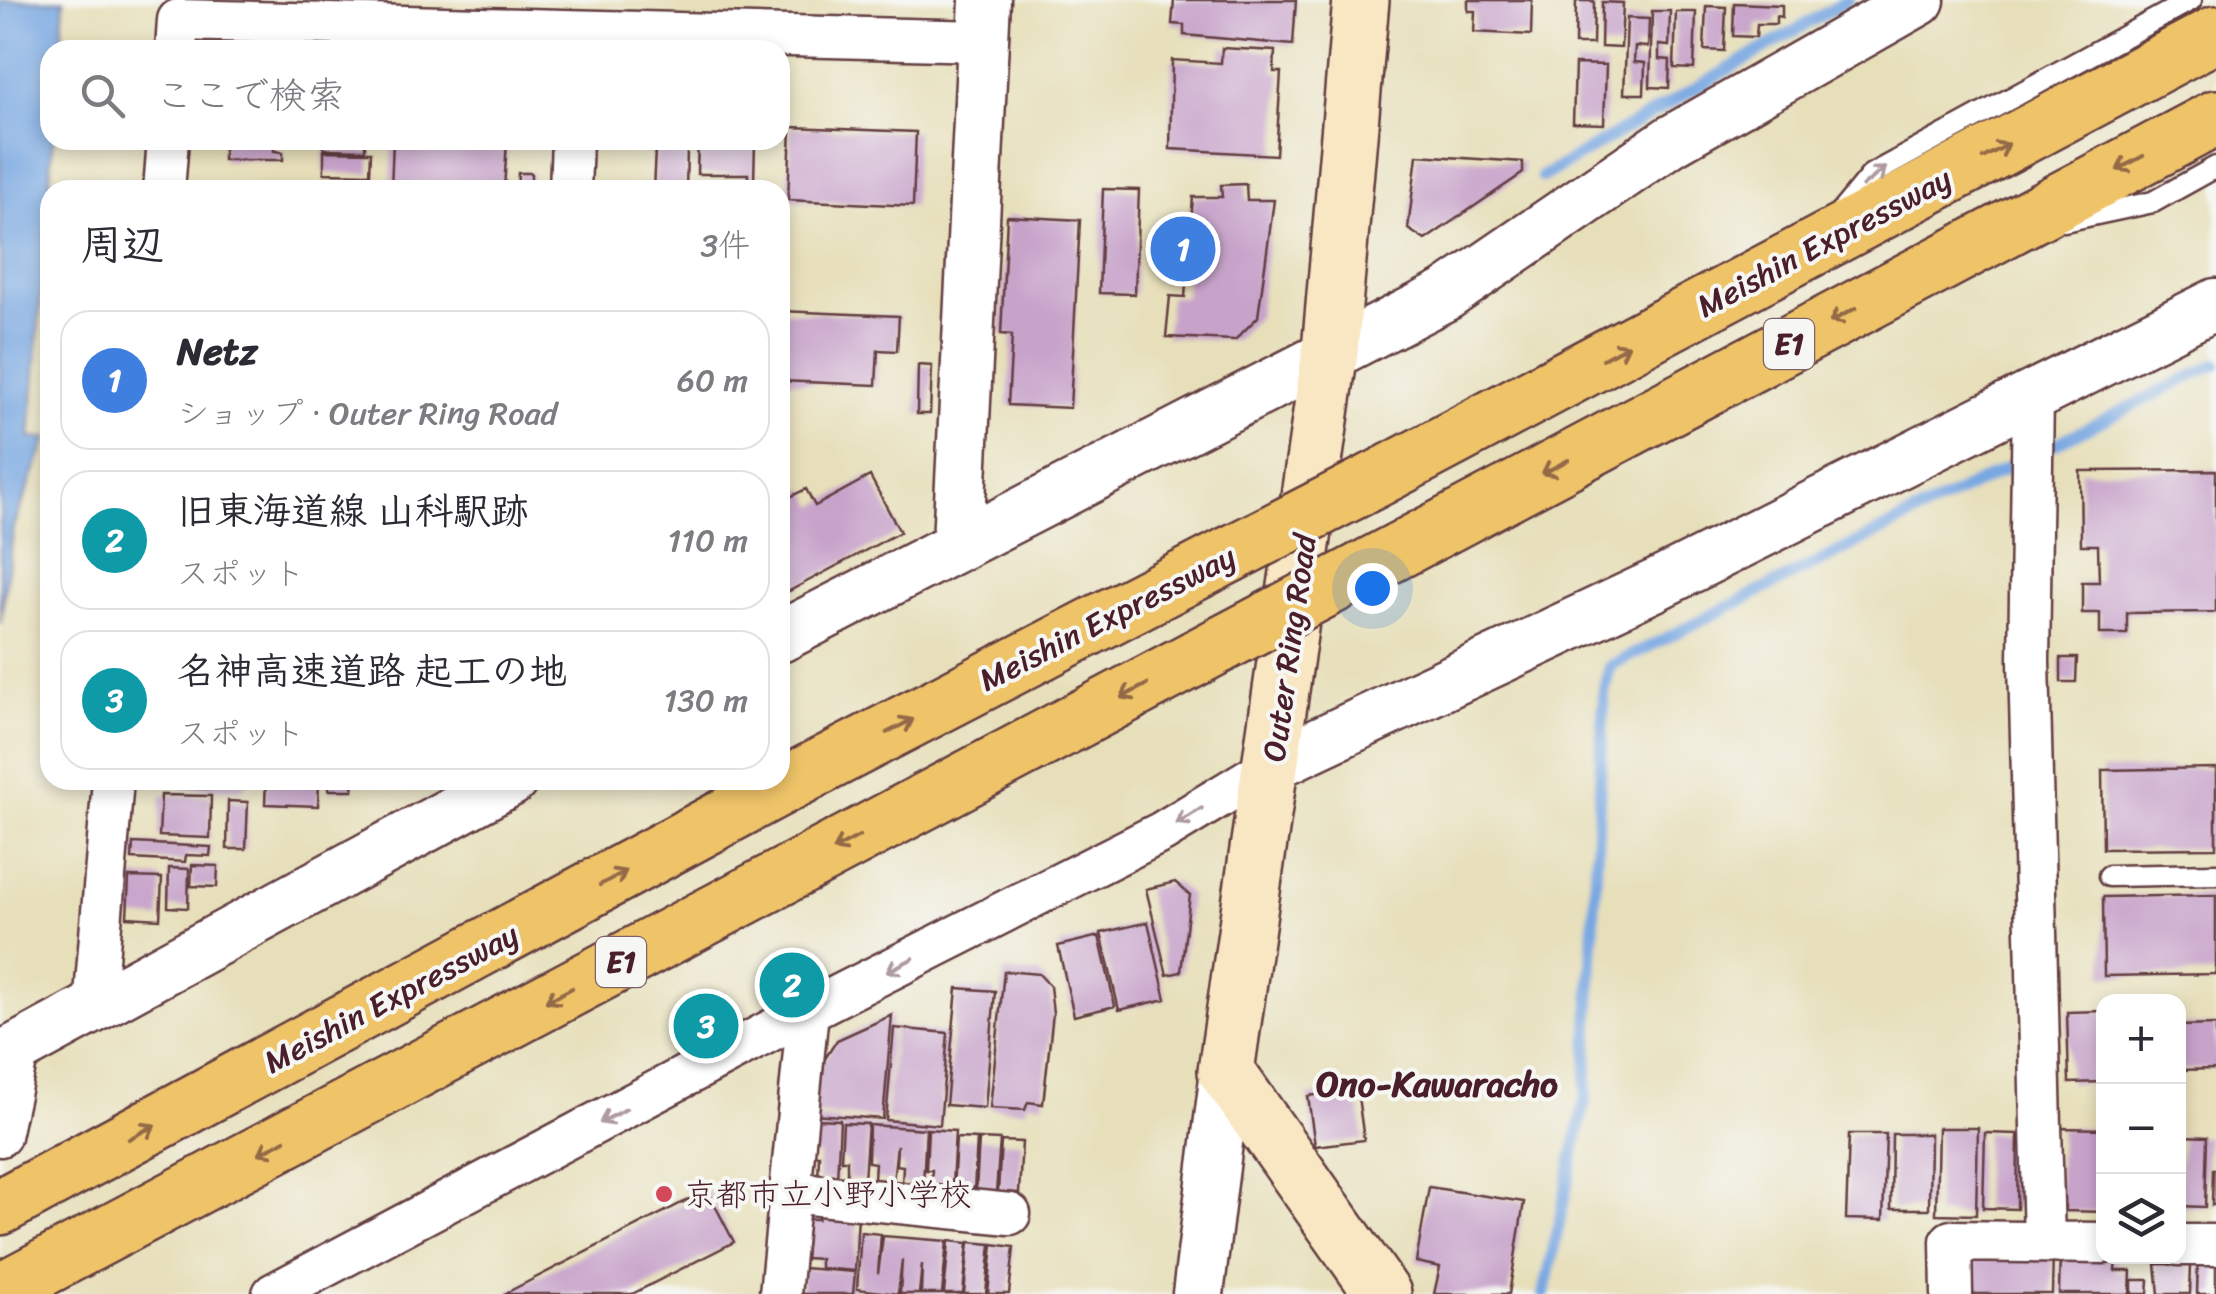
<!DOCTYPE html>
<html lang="ja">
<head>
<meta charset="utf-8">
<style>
	body { margin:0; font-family:Sriracha,"Klee One",sans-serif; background:#f2f2f3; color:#2b2b33 }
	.controls { position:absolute; right:30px; bottom:30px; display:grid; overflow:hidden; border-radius:20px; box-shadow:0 5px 15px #0003 }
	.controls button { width:90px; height:90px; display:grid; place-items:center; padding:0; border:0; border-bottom:2px solid #e1e1e2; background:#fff; color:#2b2b33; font:50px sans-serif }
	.you { position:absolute; left:1372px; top:588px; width:35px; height:35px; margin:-25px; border:8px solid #fff; border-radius:50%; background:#1a73e8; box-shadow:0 0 0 15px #1a73e833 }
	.badge { display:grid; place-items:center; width:65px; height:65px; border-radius:50%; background:#d93025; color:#fff; font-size:32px; font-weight:700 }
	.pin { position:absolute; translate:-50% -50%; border:5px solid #fff; box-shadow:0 2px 10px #0006 }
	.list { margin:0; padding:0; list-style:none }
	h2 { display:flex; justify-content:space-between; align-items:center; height:130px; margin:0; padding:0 40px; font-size:42px }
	h2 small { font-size:32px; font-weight:400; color:#7c7c81 }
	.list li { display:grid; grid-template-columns:65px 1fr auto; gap:30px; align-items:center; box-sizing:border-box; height:140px; margin:0 20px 20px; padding:0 20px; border:2px solid #e1e1e2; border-radius:30px }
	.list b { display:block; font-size:38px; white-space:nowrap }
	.list p { margin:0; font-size:32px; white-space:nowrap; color:#7c7c81 }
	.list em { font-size:32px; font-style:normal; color:#7c7c81 }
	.icon { flex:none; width:55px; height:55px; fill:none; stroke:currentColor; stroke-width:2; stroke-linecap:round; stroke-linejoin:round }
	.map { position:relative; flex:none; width:2216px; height:1294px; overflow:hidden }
	.search { position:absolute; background:#fff; box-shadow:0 5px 15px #0003; left:40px; top:40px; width:750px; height:110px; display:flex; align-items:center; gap:25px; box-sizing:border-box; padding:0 35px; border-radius:30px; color:#7c7c81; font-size:38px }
	.panel { position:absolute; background:#fff; box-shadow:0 5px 15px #0003; left:40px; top:180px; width:750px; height:610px; border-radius:30px }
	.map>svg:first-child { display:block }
</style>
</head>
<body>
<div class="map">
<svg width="2216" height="1294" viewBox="0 0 2216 1294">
	<rect width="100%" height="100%" fill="#f6f6f2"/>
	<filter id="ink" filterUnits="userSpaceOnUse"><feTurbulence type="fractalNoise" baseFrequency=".01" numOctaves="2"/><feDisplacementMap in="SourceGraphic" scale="20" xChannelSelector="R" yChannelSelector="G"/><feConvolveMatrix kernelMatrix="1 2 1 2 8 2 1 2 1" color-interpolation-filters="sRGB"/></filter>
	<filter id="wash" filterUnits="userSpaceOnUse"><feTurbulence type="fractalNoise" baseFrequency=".0048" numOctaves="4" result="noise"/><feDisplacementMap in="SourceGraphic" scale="40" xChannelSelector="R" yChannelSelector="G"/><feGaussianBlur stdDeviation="2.25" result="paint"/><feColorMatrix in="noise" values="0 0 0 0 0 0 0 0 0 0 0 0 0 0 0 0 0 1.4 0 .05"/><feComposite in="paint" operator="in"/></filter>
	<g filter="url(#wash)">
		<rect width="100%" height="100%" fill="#e7dfba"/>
		<!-- water -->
		<path fill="#78a7e2" stroke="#616386" stroke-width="2.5" d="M0,0H64L61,50H50L53,140L30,438H47L14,526L0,624Z"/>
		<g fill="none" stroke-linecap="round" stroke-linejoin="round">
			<!-- stream -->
			<path stroke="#78a7e2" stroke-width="12" d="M1542,177L1848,0
				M1544,1294L1586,1095L1604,693L1610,666L2216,364"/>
		</g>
		<g id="blocks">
			<!-- building -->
			<path fill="#c7a3ca" d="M1174,0H1296L1293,45L1184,35V25L1172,24Z
				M1468,0H1532L1531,35L1474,32L1475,11H1468Z
				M1576,1H1594L1593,44H1575Z
				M1602,2L1623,3L1621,48L1601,47Z
				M1734,3L1782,5V17L1776,16V24H1757L1756,37L1733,36Z
				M1706,6L1726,7L1724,51L1704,50Z
				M1652,11H1670L1669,46L1659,45V59L1670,60L1669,88L1650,87Z
				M1676,12H1696L1694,69L1674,68Z
				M1627,18L1649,19L1648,47L1635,46L1634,62L1645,63L1644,94H1624Z
				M225,42L241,43L240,50H224Z
				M1222,48L1275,51L1274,72H1281L1276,155L1170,149L1172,60L1221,63Z
				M1575,64L1606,65L1604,124L1573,123Z
				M791,127L916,132L913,206L788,200Z
				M223,140H274V151L283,152V160H223Z
				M324,140H365V150L324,149Z
				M393,140H507L504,190H391Z
				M698,140H755L754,182L748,181V174H697Z
				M655,149L687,150L686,190H653Z
				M324,151L371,152L370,174L324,173Z
				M1417,155L1523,162V173L1425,240L1408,229Z
				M518,173H531V190H517Z
				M1246,184L1247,200H1274L1258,317L1235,340L1166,337L1170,296L1185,297L1193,197H1222L1221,185Z
				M320,185L369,187V190H319Z
				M1103,189L1139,190L1135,294L1099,293Z
				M1007,216L1080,220L1070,408L1008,405L1012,335L1001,334Z
				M780,311L899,316L897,351L878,350L876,385L780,381Z
				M918,365L932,366L930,414H917Z
				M2216,470V612L2127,613V634H2100V613H2082V582H2099L2098,545H2081L2080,471Z
				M870,476L900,532L780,596V502L806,489L815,506Z
				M2061,658H2077L2076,682H2061Z
				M2216,768V848L2103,849L2102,770Z
				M180,780H245L244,789L180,788Z
				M266,780H319L318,806L265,804Z
				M329,780H354L353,790H329Z
				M161,795L211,796L210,838L159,836Z
				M228,801L248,802L246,849H227Z
				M133,843L211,847L210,856L186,855L185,862L132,859Z
				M192,865L218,866L217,887L191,886Z
				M169,868L189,869L188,908L168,907Z
				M129,877L162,878L160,919L127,917Z
				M1175,882L1190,895L1181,972L1167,975L1146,889Z
				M2216,895V974L2104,976L2103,897Z
				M1148,922L1166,999L1119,1010L1101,933Z
				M1099,936L1115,1006L1074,1016L1058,946Z
				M1004,971L1039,974L1050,986L1053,1013L1043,1104L1028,1102L1025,1110L990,1108Z
				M957,988L995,991L985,1108L946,1105Z
				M2104,1011V1082L2069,1083L2067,1012Z
				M892,1015L883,1119L813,1114L817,1071L837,1040Z
				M2216,1025V1069L2178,1070V1026Z
				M894,1028L948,1033L940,1125L886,1120Z
				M1357,1089L1364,1140L1315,1146L1308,1096Z
				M813,1119L840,1120L837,1181L818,1180L819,1155H810Z
				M843,1123L868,1124L864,1180L847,1179V1160H841Z
				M869,1125L926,1129L923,1185L902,1184L903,1166L896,1165L897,1145L893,1182L874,1179L875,1163L868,1162Z
				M1938,1128H1978L1976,1215L1936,1214Z
				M2060,1128L2104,1129V1212L2065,1211V1206H2058Z
				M928,1129L955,1131L952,1186H931L932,1170H926Z
				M1985,1133L2018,1134L2017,1209L1983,1208Z
				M1849,1134H1886L1883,1220L1846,1219Z
				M1892,1134H1930L1929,1209H1891Z
				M2182,1136L2207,1137L2205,1207L2178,1206Z
				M956,1138L977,1139L974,1191L953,1190Z
				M979,1139L1000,1140L996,1192L976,1191Z
				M1001,1141L1022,1142L1019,1193L998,1192Z
				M2213,1169H2216V1205H2212Z
				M1429,1187L1524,1202L1509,1294H1434L1440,1267L1416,1262Z
				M707,1190L734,1242L632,1294H504Z
				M819,1213L858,1215L855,1271L820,1268V1259L805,1258L808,1219H818Z
				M861,1232L881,1234L878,1274L883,1236L947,1241L942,1294H921L922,1264L919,1294H900L902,1260L898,1294L857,1289Z
				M949,1241L968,1243L963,1294H944Z
				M969,1242L991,1244L986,1294H964Z
				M993,1244L1014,1247L1009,1294H988Z
				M1968,1251L2053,1253L2052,1294H1966Z
				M2060,1252L2116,1256L2115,1271H2131L2130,1294H2059Z
				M2198,1260H2216V1294H2197Z
				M2156,1264L2191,1265L2190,1294H2159Z
				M802,1268L855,1272L853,1294H801Z
				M2132,1280H2149L2148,1294H2132Z"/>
		</g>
	</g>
	<g filter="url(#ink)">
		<use href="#blocks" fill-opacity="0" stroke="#623c40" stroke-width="2.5"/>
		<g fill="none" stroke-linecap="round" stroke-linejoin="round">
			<defs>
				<path id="service" d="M1840,213L1872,174L2191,0
					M2064,221L2153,202L2216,167
					M2109,876L2216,874"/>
				<path id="minor" d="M176,50L178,20L983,41
					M164,190L168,140
					M570,190L572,140
					M2033,397L2029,661L2044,1242
					M94,1008L113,780
					M0,1136L19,1048
					M790,1192L1010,1214
					M2178,1245H2216
					M273,1294L808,1011L1162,832L1272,765
					M780,1294L808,1011
					M1952,1294L1951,1241L2104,1243"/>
				<path id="tertiary" d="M958,542L985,0
					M780,637L1446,295L1671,141L1919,0
					M1272,765L1656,585L2216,304
					M0,1058L512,780
					M1198,1294L1226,1071"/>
				<path id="secondary" d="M1361,0L1330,351L1226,1071L1383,1294"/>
				<path id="motorway" d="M1375,480L2216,34
					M1362,570L2216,118
					M0,1207L777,789L1229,555
					M0,1291L1220,645"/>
			</defs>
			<!-- service casing -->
			<use href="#service" stroke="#623c40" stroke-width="25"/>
			<!-- minor casing -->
			<use href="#minor" stroke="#623c40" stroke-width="45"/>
			<!-- tertiary casing -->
			<use href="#tertiary" stroke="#623c40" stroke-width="55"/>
			<!-- secondary casing -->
			<use href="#secondary" stroke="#623c40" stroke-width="60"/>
			<!-- motorway casing -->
			<use href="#motorway" stroke="#623c40" stroke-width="60"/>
			<!-- service -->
			<use href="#service" stroke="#fff" stroke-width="20"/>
			<!-- minor -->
			<use href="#minor" stroke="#fff" stroke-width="40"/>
			<!-- tertiary -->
			<use href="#tertiary" stroke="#fff" stroke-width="50"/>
			<!-- secondary -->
			<use href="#secondary" stroke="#f9e7c3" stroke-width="55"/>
			<!-- motorway -->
			<use href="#motorway" stroke="#efc469" stroke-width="55"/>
			<defs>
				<path id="motorway-bridge" d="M1229,555L1375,480
					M1220,645L1362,570"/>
			</defs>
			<!-- motorway-bridge casing -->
			<use href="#motorway-bridge" stroke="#623c40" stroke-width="60" stroke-linecap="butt"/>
			<!-- motorway-bridge -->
			<use href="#motorway-bridge" stroke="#efc469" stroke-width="55"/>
		</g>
		<!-- one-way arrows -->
		<defs><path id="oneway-shaft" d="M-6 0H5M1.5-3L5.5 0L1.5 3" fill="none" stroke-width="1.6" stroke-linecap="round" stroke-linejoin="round" transform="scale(2.5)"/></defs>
		<g stroke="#946947">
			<use href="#oneway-shaft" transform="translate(1996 151) rotate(-28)"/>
			<use href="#oneway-shaft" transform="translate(2130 163) rotate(152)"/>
			<use href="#oneway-shaft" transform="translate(1843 315) rotate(152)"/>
			<use href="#oneway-shaft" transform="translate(1616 352) rotate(-28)"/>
			<use href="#oneway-shaft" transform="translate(1555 467) rotate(152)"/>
			<use href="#oneway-shaft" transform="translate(1134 691) rotate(152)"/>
			<use href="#oneway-shaft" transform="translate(900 726) rotate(-27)"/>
			<use href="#oneway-shaft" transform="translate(846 843) rotate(152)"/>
			<use href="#oneway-shaft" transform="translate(613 878) rotate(-28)"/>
			<use href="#oneway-shaft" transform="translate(559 995) rotate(152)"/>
			<use href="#oneway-shaft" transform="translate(142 1132) rotate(-28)"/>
			<use href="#oneway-shaft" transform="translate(272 1147) rotate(152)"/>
		</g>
		<g stroke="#ae9aa0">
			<use href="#oneway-shaft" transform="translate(1874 177) rotate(-39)"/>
			<use href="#oneway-shaft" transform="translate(1189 816) rotate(149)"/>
			<use href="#oneway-shaft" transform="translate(900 965) rotate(153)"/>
			<use href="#oneway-shaft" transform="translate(613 1116) rotate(152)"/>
		</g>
	</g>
	<!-- markers -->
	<circle fill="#d1495b" stroke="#f6f6f2" stroke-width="4" cx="664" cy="1194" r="10"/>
	<g text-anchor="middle" stroke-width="8" stroke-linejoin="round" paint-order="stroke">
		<!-- shield labels -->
		<g fill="#f6f6f2" stroke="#7e6067" stroke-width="2.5">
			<rect x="1764" y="319" width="50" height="50" rx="8"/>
			<rect x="596" y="937" width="50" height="50" rx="8"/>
		</g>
		<g font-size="30" font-weight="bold" fill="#4a1f2b">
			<text x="1789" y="354">E1</text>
			<text x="621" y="972">E1</text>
		</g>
		<!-- street labels -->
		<g font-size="32" fill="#4a1f2b" stroke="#f6f6f2">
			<text transform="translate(1824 242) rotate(-28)" y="11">Meishin Expressway</text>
			<text transform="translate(1107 618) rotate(-27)" y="11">Meishin Expressway</text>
			<text transform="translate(1289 648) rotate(-82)" y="11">Outer Ring Road</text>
			<text transform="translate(391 998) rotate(-28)" y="11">Meishin Expressway</text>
		</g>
		<!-- poi labels -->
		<g font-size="32" fill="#4a1f2b" stroke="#f6f6f2" text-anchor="start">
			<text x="684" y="1205">京都市立小野小学校</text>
		</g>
		<!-- neighbourhood labels -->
		<g font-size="35" font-weight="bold" fill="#4a1f2b" stroke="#f6f6f2">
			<text x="1437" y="1096">Ono-Kawaracho</text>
		</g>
	</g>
</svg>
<div class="controls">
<button>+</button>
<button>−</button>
<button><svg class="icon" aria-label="layers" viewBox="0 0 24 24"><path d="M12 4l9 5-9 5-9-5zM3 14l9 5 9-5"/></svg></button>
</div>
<div class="you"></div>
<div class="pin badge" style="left:1183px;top:249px;background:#3f7fe0">1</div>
<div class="pin badge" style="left:792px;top:985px;background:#0f9aa8">2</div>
<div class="pin badge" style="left:706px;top:1026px;background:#0f9aa8">3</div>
<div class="search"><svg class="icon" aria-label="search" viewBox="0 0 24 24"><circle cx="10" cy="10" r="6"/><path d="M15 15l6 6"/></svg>ここで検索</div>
<section class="panel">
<h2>周辺<small>3件</small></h2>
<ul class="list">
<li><span class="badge" style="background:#3f7fe0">1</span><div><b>Netz</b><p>ショップ · Outer Ring Road</p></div><em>60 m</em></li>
<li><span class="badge" style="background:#0f9aa8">2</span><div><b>旧東海道線 山科駅跡</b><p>スポット</p></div><em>110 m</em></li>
<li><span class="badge" style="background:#0f9aa8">3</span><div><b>名神高速道路 起工の地</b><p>スポット</p></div><em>130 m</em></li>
</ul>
</section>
</div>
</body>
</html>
